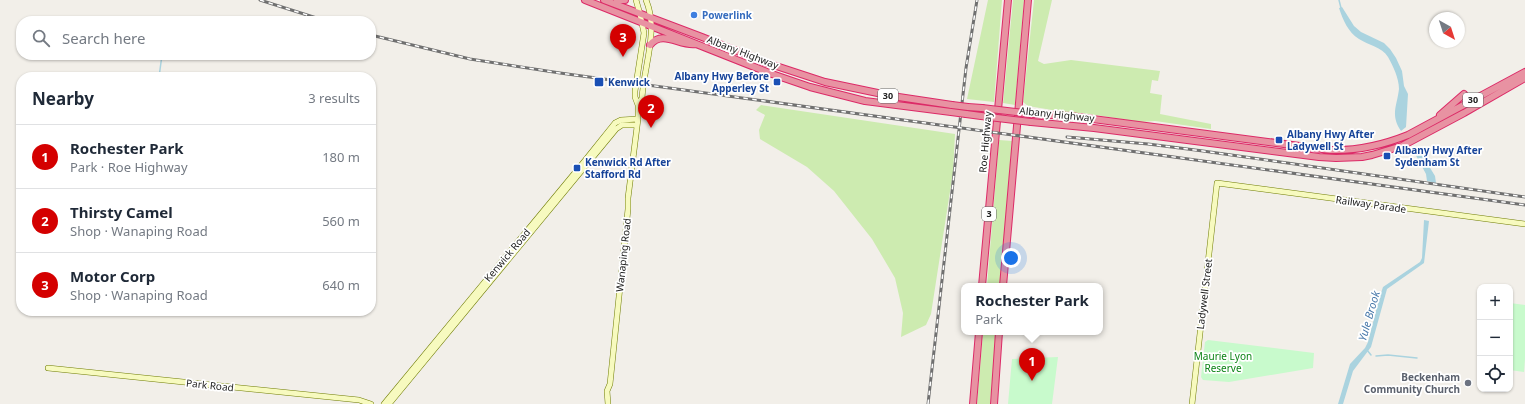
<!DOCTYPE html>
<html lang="en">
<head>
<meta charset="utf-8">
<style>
	body { margin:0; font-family:"Noto Sans",sans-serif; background:#f6f6f7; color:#1f2937 }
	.controls { position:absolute; right:12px; bottom:12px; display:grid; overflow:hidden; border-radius:8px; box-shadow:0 1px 3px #0004 }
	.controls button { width:36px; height:36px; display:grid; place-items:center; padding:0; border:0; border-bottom:1px solid #e0e1e3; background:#fff; color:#1f2937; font:20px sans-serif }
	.compass { position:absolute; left:1429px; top:12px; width:36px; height:36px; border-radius:50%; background:#fff; box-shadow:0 1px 3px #0004; rotate:141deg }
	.you { position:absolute; left:1011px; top:258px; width:14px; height:14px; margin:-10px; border:3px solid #fff; border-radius:50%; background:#1a73e8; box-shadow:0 0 0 6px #1a73e833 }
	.badge { display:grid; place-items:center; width:26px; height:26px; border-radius:50%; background:#d40000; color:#fff; font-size:13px; font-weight:700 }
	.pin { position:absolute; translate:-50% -33px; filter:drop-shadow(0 1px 2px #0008) }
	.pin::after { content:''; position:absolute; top:21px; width:14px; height:12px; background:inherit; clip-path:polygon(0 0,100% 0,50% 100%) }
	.popup { position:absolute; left:961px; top:283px; width:142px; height:52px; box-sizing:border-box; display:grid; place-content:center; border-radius:8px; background:#fff; filter:drop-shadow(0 1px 3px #0005); font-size:13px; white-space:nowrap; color:#747a83 }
	.popup b { font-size:15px; color:#1f2937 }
	.popup::after { content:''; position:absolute; left:50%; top:100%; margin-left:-8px; border:8px solid transparent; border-top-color:#fff }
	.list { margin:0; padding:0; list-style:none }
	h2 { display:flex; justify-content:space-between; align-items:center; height:52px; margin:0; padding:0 16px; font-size:17px }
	h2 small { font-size:13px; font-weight:400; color:#747a83 }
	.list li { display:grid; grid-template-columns:26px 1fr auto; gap:12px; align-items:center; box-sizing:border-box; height:64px; padding:0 16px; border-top:1px solid #e0e1e3 }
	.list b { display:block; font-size:15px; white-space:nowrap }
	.list p { margin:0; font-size:13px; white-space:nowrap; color:#747a83 }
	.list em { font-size:13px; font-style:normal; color:#747a83 }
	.icon { flex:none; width:22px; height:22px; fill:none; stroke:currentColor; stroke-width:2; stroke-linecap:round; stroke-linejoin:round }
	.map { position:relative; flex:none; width:1525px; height:404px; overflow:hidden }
	.search { position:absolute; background:#fff; box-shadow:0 1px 3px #0004; left:16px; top:16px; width:360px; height:44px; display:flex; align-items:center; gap:10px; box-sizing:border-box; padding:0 14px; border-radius:16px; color:#747a83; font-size:15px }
	.panel { position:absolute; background:#fff; box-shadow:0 1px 3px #0004; left:16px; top:72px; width:360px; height:244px; border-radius:16px }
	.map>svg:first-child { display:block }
</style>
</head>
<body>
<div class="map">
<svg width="1525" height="404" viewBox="0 0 1525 404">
	<rect width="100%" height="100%" fill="#f2efe9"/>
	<!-- grass -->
	<path fill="#cdebb0" d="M988,0H1002L994,102L967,99Z
		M1013,0H1024L1015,105L1003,103Z
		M1034,0H1052L1038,61L1044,64L1071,60L1160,71L1158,81L1152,80L1150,93L1162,95L1160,114L1211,124V129L1155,121L1140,122L1083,113L1076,114L1028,106L1023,102Z
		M761,105L955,134L953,172L931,314L926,325L901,337L903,313L895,278L872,239L834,191L807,167L760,139L759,130L765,115L756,110Z
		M999,140L1012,141L1000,286H987Z
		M983,332H996L990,404H977Z"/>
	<!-- park -->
	<path fill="#c8facc" d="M1510,303L1525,305V359L1524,372L1510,370Z
		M1208,340L1314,353L1313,368L1229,382L1203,380L1201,377L1205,342Z
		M1058,357L1052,404H1008L1012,359Z"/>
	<!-- water -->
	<path fill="#aad3df" d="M1342,7L1354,26L1361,32L1384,43L1390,49L1396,58L1402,71L1404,86L1408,94L1406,127L1401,131C1390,115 1397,106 1399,89C1399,78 1393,66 1388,57C1382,47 1368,45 1359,39C1348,32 1343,20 1339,8Z
		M1418,148L1435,176L1436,183L1427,181L1426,174L1413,150Z
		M1424,220L1429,221L1424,263L1387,289L1371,347L1353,371L1343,404H1338L1350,364L1365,348L1368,342L1379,299L1383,287L1420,262L1422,258Z"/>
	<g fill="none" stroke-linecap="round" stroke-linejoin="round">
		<!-- stream -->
		<path stroke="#aad3df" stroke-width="1.5" d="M1339,0L1341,8
			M172,21L173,18
			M159,77L162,55
			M1367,350L1371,355
			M1376,356L1388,355L1417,358"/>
		<defs>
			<path id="secondary" d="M638,105L642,98C644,65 659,31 646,0
				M48,368L359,400L371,404
				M384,404L583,163L615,123L621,120L638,119
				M389,404L616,129L622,125H637
				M608,404L607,391L610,384L628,209V198L638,119V105L635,97V91L644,33L640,14L636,0
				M1192,404L1217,183L1525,224"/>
			<path id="highway" d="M585,0L772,74L810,87L865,101L951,112
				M604,0L702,37L767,63L825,82L892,96L952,105
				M617,0H625
				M650,45C663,29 680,47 696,44
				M968,107L982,108
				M966,114L981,116
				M1032,114L1070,116L1330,150C1358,151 1383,145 1408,135L1525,72
				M1440,115L1464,94
				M1031,122L1094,128L1319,157L1336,158L1362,157L1372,155L1402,146L1464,113L1525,78
				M982,286L1008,0
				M1003,286L1028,0
				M973,404L979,332
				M994,404L999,332"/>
		</defs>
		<!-- secondary casing -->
		<use href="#secondary" stroke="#707d05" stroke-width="6"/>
		<!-- highway casing -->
		<use href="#highway" stroke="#dc2a67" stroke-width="8"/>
		<!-- secondary -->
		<use href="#secondary" stroke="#f7fabf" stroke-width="5"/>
		<!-- highway -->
		<use href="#highway" stroke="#e892a2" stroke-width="6"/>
		<defs>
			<path id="rail" d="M260,0L326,21
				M371,35L470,59L560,73L1525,205
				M1067,137L1148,144L1203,151L1525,197
				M928,404L966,68L977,0"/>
		</defs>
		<!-- rail casing -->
		<use href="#rail" stroke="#707070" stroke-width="3"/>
		<!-- rail -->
		<use href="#rail" stroke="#fff" stroke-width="1.5" stroke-dasharray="4.5" stroke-linecap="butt"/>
		<defs>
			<path id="highway-bridge" d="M952,105L968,107
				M982,108L1032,114
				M951,112L966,114
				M981,116L1031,122"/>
		</defs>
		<!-- highway-bridge casing -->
		<use href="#highway-bridge" stroke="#dc2a67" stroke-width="8" stroke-linecap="butt"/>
		<!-- highway-bridge -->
		<use href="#highway-bridge" stroke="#e892a2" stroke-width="6"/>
	</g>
	<!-- markers -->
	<circle fill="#3f7fe0" stroke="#fff" stroke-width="1.5" cx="694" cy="15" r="4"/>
	<g fill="#1a4fb4" stroke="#fff" stroke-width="1.5">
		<rect x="594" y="77" width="10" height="10" rx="2"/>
		<rect x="773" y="78" width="8" height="8" rx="2"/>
		<rect x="1275" y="136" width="8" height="8" rx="2"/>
		<rect x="1383" y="152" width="8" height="8" rx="2"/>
		<rect x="573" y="164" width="8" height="8" rx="2"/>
	</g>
	<circle fill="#6b7280" stroke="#fff" stroke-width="1.5" cx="1468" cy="383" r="4"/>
	<g text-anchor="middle" stroke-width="3.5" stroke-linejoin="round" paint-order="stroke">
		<!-- shield labels -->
		<g fill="#fff" stroke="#646464" stroke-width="1">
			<rect x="878" y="89" width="20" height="14" rx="3"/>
			<rect x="1463" y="93" width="20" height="14" rx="3"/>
			<rect x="982" y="207" width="14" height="14" rx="3"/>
		</g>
		<g font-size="9" font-weight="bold" fill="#222">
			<text x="888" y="99">30</text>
			<text x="1473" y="103">30</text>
			<text x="989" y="217">3</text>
		</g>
		<!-- shop labels -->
		<g font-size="10" font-weight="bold" fill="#366cbe" stroke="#fff" text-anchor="start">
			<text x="702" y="19">Powerlink</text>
		</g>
		<!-- street labels -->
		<g font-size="10" fill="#222" stroke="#fff">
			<text transform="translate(743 52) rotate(21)" y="4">Albany Highway</text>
			<text transform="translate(1057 114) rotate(6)" y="4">Albany Highway</text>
			<text transform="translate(985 142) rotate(-85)" y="4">Roe Highway</text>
			<text transform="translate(1371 204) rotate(8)" y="4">Railway Parade</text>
			<text transform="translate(507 255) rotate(-50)" y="4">Kenwick Road</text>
			<text transform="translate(623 255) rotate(-84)" y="4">Wanaping Road</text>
			<text transform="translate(1204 294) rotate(-83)" y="4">Ladywell Street</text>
			<text transform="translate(210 385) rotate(6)" y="4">Park Road</text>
		</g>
		<!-- transit labels -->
		<g font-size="10" font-weight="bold" fill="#164399" stroke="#fff" text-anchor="start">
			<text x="769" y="80" text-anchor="end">Albany Hwy Before<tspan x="769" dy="12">Apperley St</tspan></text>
			<text x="608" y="86">Kenwick</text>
			<text x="1287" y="138">Albany Hwy After<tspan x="1287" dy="12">Ladywell St</tspan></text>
			<text x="1395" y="154">Albany Hwy After<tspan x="1395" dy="12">Sydenham St</tspan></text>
			<text x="585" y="166">Kenwick Rd After<tspan x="585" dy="12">Stafford Rd</tspan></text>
		</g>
		<!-- park labels -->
		<g font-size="10" fill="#0c8416" stroke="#fff">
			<text x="1223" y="360">Maurie Lyon<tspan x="1223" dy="12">Reserve</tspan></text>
		</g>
		<!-- worship labels -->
		<g font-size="10" font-weight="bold" fill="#5b616d" stroke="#fff" text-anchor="end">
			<text x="1460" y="381">Beckenham<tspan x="1460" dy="12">Community Church</tspan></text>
		</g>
		<!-- water labels -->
		<g font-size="11" font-style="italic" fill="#4a7aab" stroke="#fff">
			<text transform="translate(1369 316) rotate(-74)" y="4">Yule Brook</text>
		</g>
	</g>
</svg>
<div class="controls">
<button>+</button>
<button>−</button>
<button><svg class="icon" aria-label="locate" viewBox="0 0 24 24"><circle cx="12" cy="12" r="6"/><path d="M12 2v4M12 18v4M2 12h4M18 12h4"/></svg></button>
</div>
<svg class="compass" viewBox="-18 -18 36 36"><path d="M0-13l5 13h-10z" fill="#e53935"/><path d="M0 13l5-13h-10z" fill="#747a83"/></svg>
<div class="you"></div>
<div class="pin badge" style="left:1032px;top:381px">1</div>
<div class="popup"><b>Rochester Park</b>Park</div>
<div class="pin badge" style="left:651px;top:128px">2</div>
<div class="pin badge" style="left:623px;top:57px">3</div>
<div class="search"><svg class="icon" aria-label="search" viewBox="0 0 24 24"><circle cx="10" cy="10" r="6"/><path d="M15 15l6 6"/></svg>Search here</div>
<section class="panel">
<h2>Nearby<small>3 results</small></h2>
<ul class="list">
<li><span class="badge">1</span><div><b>Rochester Park</b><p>Park · Roe Highway</p></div><em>180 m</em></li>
<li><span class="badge">2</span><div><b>Thirsty Camel</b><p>Shop · Wanaping Road</p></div><em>560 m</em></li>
<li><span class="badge">3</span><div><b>Motor Corp</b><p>Shop · Wanaping Road</p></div><em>640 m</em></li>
</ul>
</section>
</div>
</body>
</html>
